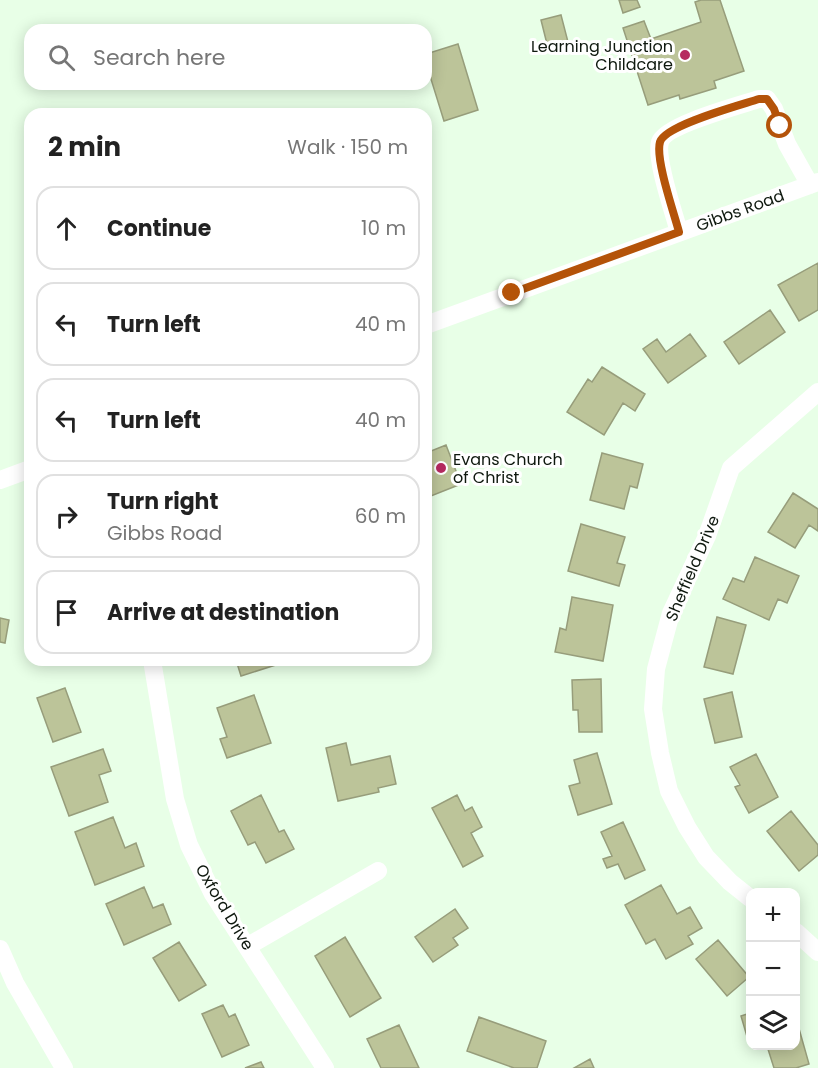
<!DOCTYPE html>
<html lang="en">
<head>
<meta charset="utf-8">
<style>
	body { margin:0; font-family:Poppins,sans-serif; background:#f6f6f6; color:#222 }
	.controls { position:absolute; right:18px; bottom:18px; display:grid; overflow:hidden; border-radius:12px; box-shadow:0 3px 15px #0003 }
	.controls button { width:54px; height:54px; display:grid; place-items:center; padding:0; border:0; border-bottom:2px solid #e0e0e0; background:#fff; color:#222; font:30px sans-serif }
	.stop { position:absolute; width:18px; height:18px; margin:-14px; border:4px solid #b45309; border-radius:50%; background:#fff }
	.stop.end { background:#b45309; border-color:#fff; box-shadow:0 2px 6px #0008 }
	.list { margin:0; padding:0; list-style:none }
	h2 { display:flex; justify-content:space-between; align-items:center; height:78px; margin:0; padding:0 24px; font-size:26px }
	h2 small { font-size:20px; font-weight:400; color:#767676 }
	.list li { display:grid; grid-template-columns:39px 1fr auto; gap:18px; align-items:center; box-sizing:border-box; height:84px; margin:0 12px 12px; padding:0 12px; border:2px solid #e0e0e0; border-radius:18px }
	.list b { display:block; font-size:22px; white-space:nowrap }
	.list p { margin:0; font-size:20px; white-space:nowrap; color:#767676 }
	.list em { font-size:20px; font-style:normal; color:#767676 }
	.icon { flex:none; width:33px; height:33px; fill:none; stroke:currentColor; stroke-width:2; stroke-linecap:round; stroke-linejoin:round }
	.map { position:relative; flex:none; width:818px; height:1068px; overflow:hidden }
	.search { position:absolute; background:#fff; box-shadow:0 3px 15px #0003; left:24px; top:24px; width:408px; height:66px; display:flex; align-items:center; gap:15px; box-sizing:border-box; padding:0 21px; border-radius:18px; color:#767676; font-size:22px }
	.panel { position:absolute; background:#fff; box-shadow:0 3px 15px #0003; left:24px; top:108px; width:408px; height:558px; border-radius:18px }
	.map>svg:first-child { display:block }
</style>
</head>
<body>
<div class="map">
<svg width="818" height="1068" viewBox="0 0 818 1068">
	<rect width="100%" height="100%" fill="#e8ffe7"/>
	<!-- building -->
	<path fill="#bcc499" stroke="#979d7b" stroke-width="1.5" d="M619,0H637L640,7L623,13Z
		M701,0H720L744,71L714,81L716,88L680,99L679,95L648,105L623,28L644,21L651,39L701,22L695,2Z
		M561,15L568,42L548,48L541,20Z
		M458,44L478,110L444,121L426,63V54Z
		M818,263V310L799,321L778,285Z
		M770,310L785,332L739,364L724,342Z
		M690,334L706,356L668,383L643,349L657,339L666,352Z
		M602,367L645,394L635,411L623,403L604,435L567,412L588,379L592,382Z
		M446,445L461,484L426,498V453Z
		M602,453L643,464L637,488L630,486L624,509L590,500Z
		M793,493L818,509V531L809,525L795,548L768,532Z
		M581,524L625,537L617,563L625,565L619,586L568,571Z
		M755,557L799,576L787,603L778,599L769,620L723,599L733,578L744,582Z
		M572,597L613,605L603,661L555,652L560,628L566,630Z
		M717,617L746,625L733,674L704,667Z
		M0,618L9,620L5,643L0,642Z
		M236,660H281L282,663L241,676Z
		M601,679L602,732H579L578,710H573L572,680Z
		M65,688L81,732L53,742L37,698Z
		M732,692L742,737L715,743L704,699Z
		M254,695L271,743L227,758L220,739L227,737L217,708Z
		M346,743L351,765L390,756L396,784L378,788L379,792L338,801L326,748Z
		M103,749L111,771L99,775L108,802L69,816L51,767Z
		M597,753L612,804L578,815L569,786L580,783L574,760Z
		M756,754L778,797L749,813L735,787L740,785L730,767Z
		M261,795L279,832L284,830L294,849L266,863L255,842L248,845L231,811Z
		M457,795L465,811L472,807L482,827L471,833L483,856L463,867L432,808Z
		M791,811L818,845V855L799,871L767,831Z
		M113,817L125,848L136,843L144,866L95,885L75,832Z
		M623,822L645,870L625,879L618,864L607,868L603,859L612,856L601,832Z
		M661,885L677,914L690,907L702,928L688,936L693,944L666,959L655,939L646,944L625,905Z
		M144,887L153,908L163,904L171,924L124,945L106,904Z
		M455,909L468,928L453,938L458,945L433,962L415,937Z
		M345,937L381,998L350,1017L315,956Z
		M718,940L749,977L727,996L696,959Z
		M179,942L206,985L179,1001L153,958Z
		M223,1005L229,1017L235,1014L249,1045L222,1057L202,1014Z
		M750,1013V1039L748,1040L741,1016Z
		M479,1017L546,1041L537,1068H514L467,1051Z
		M796,1018L809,1064L796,1068H774L767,1046H796Z
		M399,1025L419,1068H381L367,1039Z
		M590,1059L594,1068H574Z
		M261,1062L264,1068H245Z"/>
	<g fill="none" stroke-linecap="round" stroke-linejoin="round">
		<!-- minor -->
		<path stroke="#fff" stroke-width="18" d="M679,232C674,213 655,159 660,142C665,125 741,105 759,99H767L774,109L787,144L810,185
			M426,325L818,182
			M0,480L30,469
			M152,660L175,799L189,845L213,894L325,1068
			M750,898L730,882L706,857L687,827L669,791L660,753L653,709L656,669L671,613L707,536L731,468L818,392
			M796,932L818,952
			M248,946L378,871
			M0,949L15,983L64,1068"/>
	</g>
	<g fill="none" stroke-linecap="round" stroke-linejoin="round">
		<!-- route -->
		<path stroke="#b45309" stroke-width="8" d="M512,293L679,232C674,213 655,159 660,142C665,125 741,105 759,99H767L774,109L780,126"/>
	</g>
	<!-- markers -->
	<g fill="#b62a60" stroke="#fff" stroke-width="2">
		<circle cx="685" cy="55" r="6"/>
		<circle cx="441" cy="468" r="6"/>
	</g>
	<g text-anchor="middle" stroke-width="6" stroke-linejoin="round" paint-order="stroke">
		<!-- poi labels -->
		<g font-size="16" fill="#0e180e" stroke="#fff" text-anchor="end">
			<text x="673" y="52">Learning Junction<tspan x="673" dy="18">Childcare</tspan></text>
			<text x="453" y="465" text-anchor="start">Evans Church<tspan x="453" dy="18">of Christ</tspan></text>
		</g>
		<!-- street labels -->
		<g font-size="16" fill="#0e180e" stroke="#fff">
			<text transform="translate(740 210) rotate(-20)" y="6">Gibbs Road</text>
			<text transform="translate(692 568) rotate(-67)" y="6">Sheffield Drive</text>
			<text transform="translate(225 907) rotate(59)" y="6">Oxford Drive</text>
		</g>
	</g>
</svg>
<div class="controls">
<button>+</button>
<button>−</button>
<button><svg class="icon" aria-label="layers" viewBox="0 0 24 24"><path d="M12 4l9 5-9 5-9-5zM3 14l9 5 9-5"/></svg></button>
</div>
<div class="stop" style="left:780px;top:126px"></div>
<div class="stop end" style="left:512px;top:293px"></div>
<div class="search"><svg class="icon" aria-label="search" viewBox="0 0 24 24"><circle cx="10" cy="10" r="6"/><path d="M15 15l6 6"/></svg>Search here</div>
<section class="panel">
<h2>2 min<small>Walk · 150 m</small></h2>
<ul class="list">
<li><svg class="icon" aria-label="ahead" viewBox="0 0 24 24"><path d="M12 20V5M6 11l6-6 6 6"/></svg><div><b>Continue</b></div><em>10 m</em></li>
<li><svg class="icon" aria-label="left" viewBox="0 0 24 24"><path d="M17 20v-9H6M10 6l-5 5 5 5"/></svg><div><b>Turn left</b></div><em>40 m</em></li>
<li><svg class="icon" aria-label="left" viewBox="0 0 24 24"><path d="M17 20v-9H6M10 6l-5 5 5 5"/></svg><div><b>Turn left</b></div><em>40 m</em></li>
<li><svg class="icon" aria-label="right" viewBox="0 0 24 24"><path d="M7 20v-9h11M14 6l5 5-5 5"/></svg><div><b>Turn right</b><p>Gibbs Road</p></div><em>60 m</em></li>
<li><svg class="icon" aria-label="arrive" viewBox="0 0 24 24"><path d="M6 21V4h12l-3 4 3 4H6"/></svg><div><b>Arrive at destination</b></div></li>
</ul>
</section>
</div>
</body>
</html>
